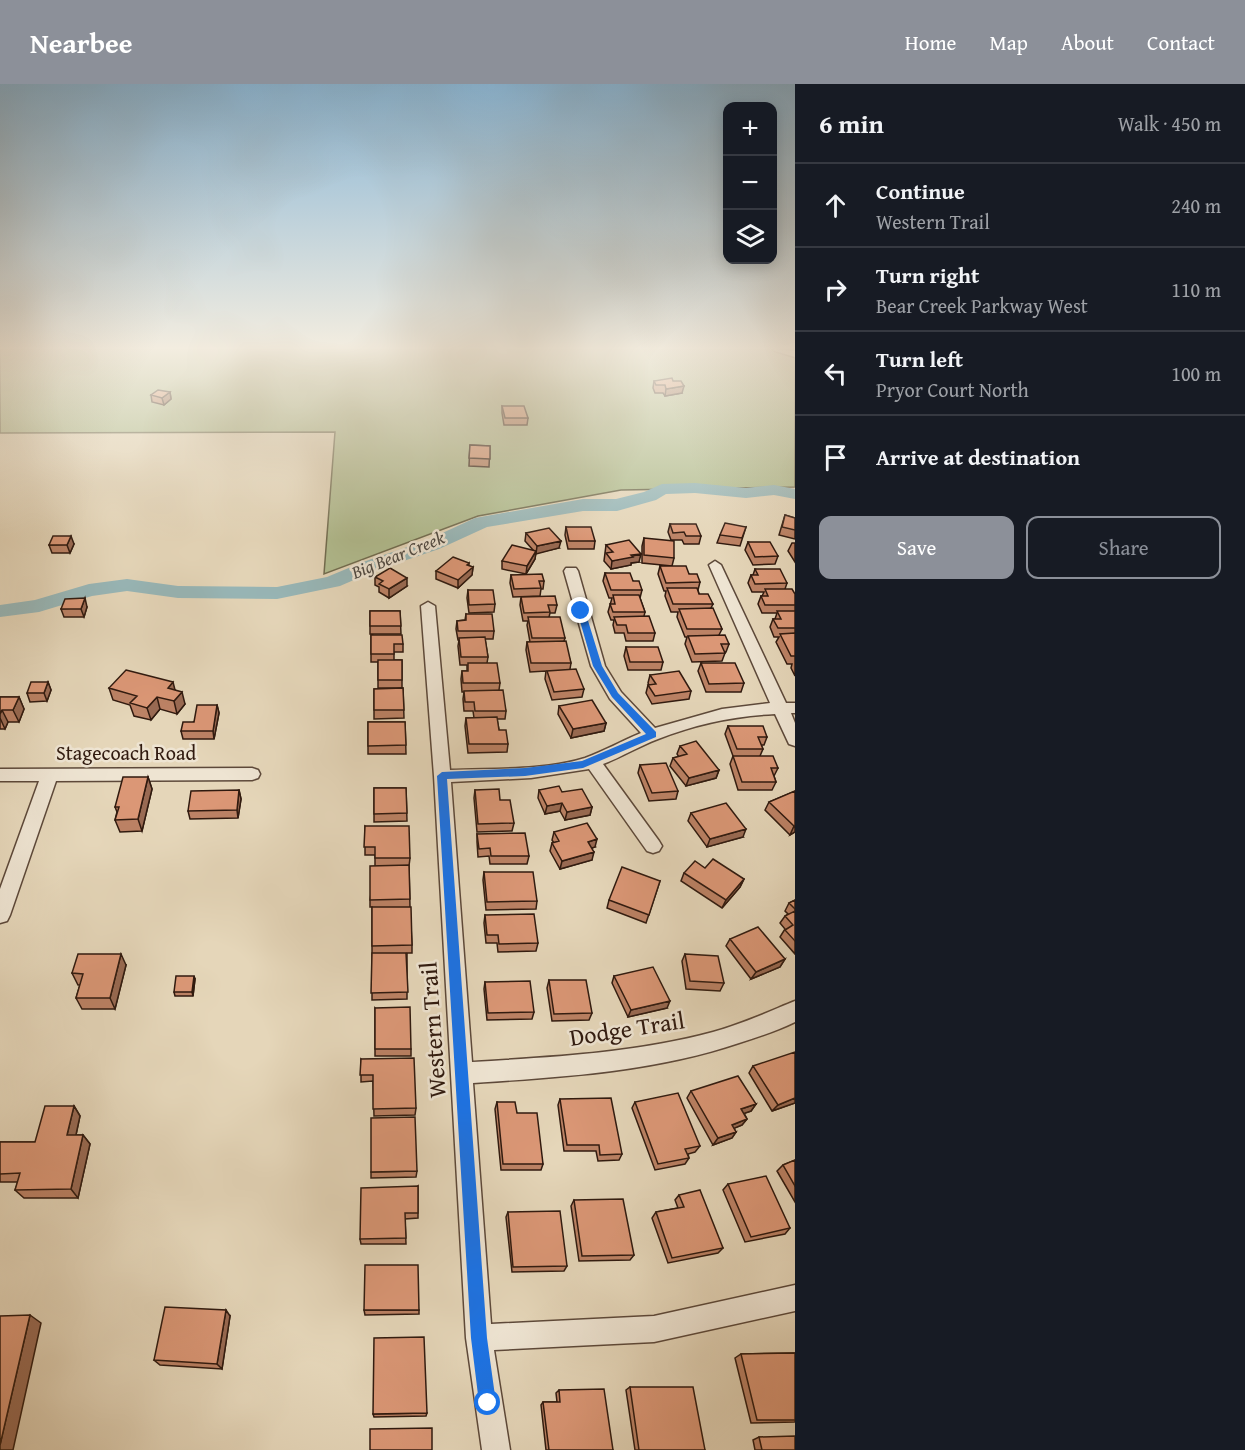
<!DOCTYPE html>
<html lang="en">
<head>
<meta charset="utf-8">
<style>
	body { margin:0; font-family:"Gentium Book Plus",serif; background:#242831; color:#f1f3f6 }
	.controls { position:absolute; right:18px; top:18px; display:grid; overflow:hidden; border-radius:12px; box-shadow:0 3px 15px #0003 }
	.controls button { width:54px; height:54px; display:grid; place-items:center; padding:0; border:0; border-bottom:2px solid #363941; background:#171b24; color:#f1f3f6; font:30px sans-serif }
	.stop { position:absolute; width:18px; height:18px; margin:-14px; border:4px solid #1a73e8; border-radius:50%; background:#fff }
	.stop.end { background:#1a73e8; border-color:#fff; box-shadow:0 2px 6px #0008 }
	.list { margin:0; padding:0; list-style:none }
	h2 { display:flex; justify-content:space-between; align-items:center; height:78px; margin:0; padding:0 24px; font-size:26px }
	h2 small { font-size:20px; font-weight:400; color:#9ea1a6 }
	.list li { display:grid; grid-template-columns:39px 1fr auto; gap:18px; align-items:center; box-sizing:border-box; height:84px; padding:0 24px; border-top:2px solid #363941 }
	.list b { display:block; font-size:22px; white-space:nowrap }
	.list p { margin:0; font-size:20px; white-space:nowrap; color:#9ea1a6 }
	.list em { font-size:20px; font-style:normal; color:#9ea1a6 }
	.actions { display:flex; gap:12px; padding:18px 24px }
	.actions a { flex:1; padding:14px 0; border:2px solid #8c9099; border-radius:12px; text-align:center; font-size:21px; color:#8c9099 }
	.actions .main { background:#8c9099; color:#fff }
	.icon { flex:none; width:33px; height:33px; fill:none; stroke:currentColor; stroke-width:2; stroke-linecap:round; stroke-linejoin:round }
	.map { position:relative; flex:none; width:795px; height:1366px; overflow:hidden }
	header { display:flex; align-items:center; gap:36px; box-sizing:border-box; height:84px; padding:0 30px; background:#8c9099; color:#fff }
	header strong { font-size:28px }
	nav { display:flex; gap:33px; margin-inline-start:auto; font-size:21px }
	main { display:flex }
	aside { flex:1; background:#171b24 }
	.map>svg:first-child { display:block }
</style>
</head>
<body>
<header>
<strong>Nearbee</strong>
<nav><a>Home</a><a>Map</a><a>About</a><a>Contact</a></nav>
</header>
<main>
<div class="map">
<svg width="795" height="1366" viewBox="0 0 795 1366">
	<rect width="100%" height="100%" fill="#e5d6b9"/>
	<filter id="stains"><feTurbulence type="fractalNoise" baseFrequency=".00333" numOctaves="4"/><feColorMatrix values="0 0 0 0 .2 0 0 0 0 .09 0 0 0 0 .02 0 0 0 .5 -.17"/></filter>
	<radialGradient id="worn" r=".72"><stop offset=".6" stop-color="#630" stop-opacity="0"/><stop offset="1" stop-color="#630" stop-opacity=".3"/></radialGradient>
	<!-- green -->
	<path fill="#b2be91" stroke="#716c50" stroke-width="1.5" d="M0,265H795V403L621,406L478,432L324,490L335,348L0,349Z"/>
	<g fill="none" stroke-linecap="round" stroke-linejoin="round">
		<!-- river -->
		<path fill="#98b7b8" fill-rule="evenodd" d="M695,399L746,404L774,401L795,405V415L774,411L746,414L695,409L666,410L656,416L617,427H583L487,443L439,465L377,486L340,502L277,515L178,514L127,507L92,512L39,528L0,533V521L35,516L89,500L127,495L178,502L277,503L327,493L363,478L425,457L475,434L583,415H616L644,408L662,400Z"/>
		<defs>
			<path id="minor" d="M773,265L795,267V273L775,267Z
				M715,477L721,481L786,619H795V629H791L795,639V662L789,660L775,630C735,632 696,640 658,655C639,662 622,673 603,680L659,757L662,762L659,767L653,769L647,767L589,685L531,694L451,698L472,978C553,973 635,969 713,948C742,940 768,928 795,917V938C777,947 758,953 739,959C653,988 563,993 473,999L491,1240L654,1232L795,1201V1227L654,1258L494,1266L510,1366H482L466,1254L434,692L421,522L428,518L435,522L450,686C493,684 543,687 585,674C604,667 622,657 641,649L610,615L591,582L564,487L566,484H576L578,487L605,582L621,608L655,644L722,625L770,619L709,481Z
				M252,684L258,686L260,690L258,694L252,696L56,697L10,831L7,837L0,839V805L39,697H0V685Z"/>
		</defs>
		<!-- minor casing -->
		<use href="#minor" stroke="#5d493a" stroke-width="3"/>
		<!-- minor -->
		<use href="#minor" fill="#eee4d2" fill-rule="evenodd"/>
	</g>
	<!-- wall -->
	<path fill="#bc8265" stroke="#301a0f" stroke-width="1.5" d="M654,297H673L682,309L665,312L663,309H655L653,304Z
		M170,308L171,315L164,321L152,318L151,311Z
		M502,322L528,334L527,341H504L502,329Z
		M470,361L490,362L489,383L469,382Z
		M785,431L795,434V455L779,451Z
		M670,440L701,452L699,460H684L682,456H671L668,448Z
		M566,443L595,457L594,465H568L565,451Z
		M746,443L740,462L717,459L720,451Z
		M526,449L559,464L536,469L535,475L526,490L502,485V477L533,466L525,457Z
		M644,454L674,474L672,482L642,479V462Z
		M748,458L778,472L775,480L753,481L745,466Z
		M792,459H795V478L788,467Z
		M74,460L70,469H52L49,461Z
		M606,461L639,478L631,479V481L611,485L604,477Z
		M469,482L473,483L472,491L458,504L436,495V487Z
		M660,482L689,490L700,498L698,506L699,510L713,520L711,524L722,545L719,551L729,560L726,568H724L725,569L722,577L692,578L685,560L687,553H685L677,533L678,528H671L665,512L666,507H664L658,490Z
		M755,485L787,499L785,505L795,510V592L791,584L792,580H787L776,558L779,553H774L770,543L773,535H775L777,529H762L758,520L761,512H762L764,508H752L748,499L751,491H753Z
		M605,489L633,497L642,506L640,514L645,528L644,532L655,549L653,557H626L624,549H615L613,541L614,536H611L608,528L612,514H609L603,497Z
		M511,491L544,497L543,505H541L540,512L513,513L510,499Z
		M375,493L407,502L389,514L379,508V503L375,501Z
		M468,506L495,520L494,528L469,529L467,514Z
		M521,513L557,521L555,529H550L549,533L565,554L564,557L571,579L570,585L584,605L582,613L552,616L545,595L546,587L530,588L526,566L527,558H530L527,541L528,537H523L520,521Z
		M87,523L84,533H64L61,525Z
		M370,527H400L401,550H370Z
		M466,530L494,547L493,555H485L488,573L487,579L500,599L499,606L506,627L505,635H497L499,646L508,660L507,668L468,669L465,642L466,634H474L473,627H464L463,615L464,608H462L461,595L462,587H467V581H460L458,562L459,556H458L456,545L457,537L465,536Z
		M371,551L403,560V568H394V576H402V604H378V578H371Z
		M626,563L663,578L661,586H628L624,572Z
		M701,579L744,599L741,608H706L698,587Z
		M650,591L691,607L689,615L652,620L646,609L648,601H649L648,599Z
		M48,598L51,606L47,617L30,618L27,609Z
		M109,604L175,606L185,620L177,630L160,625L151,636L134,632L130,621L113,616Z
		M403,604L404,634L374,635V605Z
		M0,613H19L24,625L19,638H8L5,645H0Z
		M217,621L219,629L214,655H183L181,647Z
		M559,622L606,639L604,647L571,654L558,630Z
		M368,638H405L406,670H368Z
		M728,642L767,653L764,661H761L763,665L760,672L778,684L774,692L776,698L772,706H738L730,680L733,672L725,650Z
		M680,662L719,686L716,694L686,702L670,682L673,674L679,673L677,670Z
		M640,681L678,707L676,715L649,717L638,689Z
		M148,693L152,705L142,747L120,748L115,736L117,728L115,723Z
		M374,704H406L407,737L374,738Z
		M239,706L241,715L238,734L190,735L188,727Z
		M475,706L500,716L514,739L512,747L477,748L474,714Z
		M539,706L562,708L592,723L590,731L565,736L560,727L545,730L538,714Z
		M795,707V748L790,751L765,726L769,718Z
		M691,729L743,753L707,763L688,737Z
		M365,742L410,774L409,782L410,823L412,861V869H407V915L372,916V823H370V816L375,782V771H365Z
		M554,748L595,763L592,764V776L560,785L550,767L552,759H554L552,756Z
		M477,750L529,772L527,780H490L489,772L478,773L477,758Z
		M705,784L744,795L740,803L722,824L681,797L684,789Z
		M484,788L537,817L536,825L486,826L483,796Z
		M660,797L646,839L607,824L609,816Z
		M795,816V870L780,853L785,845L780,839L785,832L788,830L785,827L789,819Z
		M485,831L538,859L536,867L498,868L497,859H486L484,839Z
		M730,855L785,875L780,883L751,895L726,862Z
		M685,870L724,899L720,907L686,905L682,877Z
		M126,881L115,925H82L76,914L80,901H78L72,889Z
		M614,892L667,924L628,933L612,899Z
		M195,895L193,912H175L174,908Z
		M549,896L592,929L589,936L552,937L547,904Z
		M485,898L534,928L532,935L487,936L484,905Z
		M375,924L411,965V972H375Z
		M361,975L416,1024L415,1031L374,1032L373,997L361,998Z
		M753,982L795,1019L772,1027L749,989Z
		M691,1007L756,1020L751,1027L744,1029L747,1035L742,1041L734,1044L736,1048L732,1054L713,1061L687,1014Z
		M560,1015L622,1070L619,1076L598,1077L596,1067H564L558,1021Z
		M497,1018L517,1029L543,1080L541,1086H501L495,1025Z
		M635,1018L700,1062L695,1068L688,1070L689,1074L685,1080L655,1086L632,1024Z
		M74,1022L80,1032L76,1051H83L90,1060L78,1114H24L15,1106L18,1098H0V1058H35Z
		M795,1076V1118L777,1087L783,1081Z
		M417,1087L416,1093L371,1094V1088Z
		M728,1100L790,1144L785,1150L745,1158L723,1106Z
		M418,1102V1134L405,1135L406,1160H361L360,1155Z
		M679,1111L723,1164L718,1169L668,1179L652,1134L656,1128L678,1124L675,1116Z
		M574,1116L634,1171L630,1176L579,1177L571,1122Z
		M508,1128L567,1182L564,1187L512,1188L506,1133Z
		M364,1226H419V1230L365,1231Z
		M230,1232L222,1285L160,1281L154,1276Z
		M795,1269V1338L751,1339L735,1274L741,1270Z
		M630,1303L705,1366H635L626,1306Z
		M559,1306L613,1366H546L541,1321L543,1318H557L556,1309Z
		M427,1329L426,1332L374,1333L373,1330Z
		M759,1353L795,1366H755L753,1356Z"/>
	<!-- shaded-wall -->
	<path fill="#996a53" stroke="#301a0f" stroke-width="1.5" d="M684,302L682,309L665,312L666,305Z
		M170,308L171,315L164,321L162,314Z
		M71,452L74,460L70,469L67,461Z
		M561,457L559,464L536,470L537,462Z
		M536,467L535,475L526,490L527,482Z
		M641,470L639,478L631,479V481L611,485L612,477Z
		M469,479V486L473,483L472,491L458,504V496L467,481Z
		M407,494V502L389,514V505Z
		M85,514L87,523L84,533L81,525Z
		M48,598L51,606L47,617L44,609Z
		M173,598L176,610L168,604Z
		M182,608L185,620L177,630L174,617Z
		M19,613L24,625L19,638L13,626Z
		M157,613L160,625L151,636L147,624Z
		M217,621L219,629L214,655L213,647Z
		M2,626L8,638L5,645L0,634V630Z
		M606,639L604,647L571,654L573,645Z
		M719,686L716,694L686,702L689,694Z
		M148,693L152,705L142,747L138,735Z
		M239,706L241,715L238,734L237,726Z
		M562,719L560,727L545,730L547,722Z
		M592,723L590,731L565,736L567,728Z
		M794,742H795V748L790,751Z
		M746,745L743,753L707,763L710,755Z
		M597,755L595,763L586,766L588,758Z
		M594,768L592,776L560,785L562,777Z
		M744,795L740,803L722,824L726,816Z
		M121,870L126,881L115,925L110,914Z
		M785,875L780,883L751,895L756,888Z
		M194,892L195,895L193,912L192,908Z
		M670,917L667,924L628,933L631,926Z
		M795,1014V1019L772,1027L778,1021Z
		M756,1020L751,1027L737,1032L741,1025Z
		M74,1022L80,1032L74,1060L67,1051Z
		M747,1035L742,1041L728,1047L732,1041Z
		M736,1048L732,1054L713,1061L718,1054Z
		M83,1051L90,1060L78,1114L71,1105Z
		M226,1226L230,1232L222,1285L217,1280Z
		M30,1231L41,1239L13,1366H0V1361Z"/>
	<!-- building -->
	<path fill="#db9776" stroke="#301a0f" stroke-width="1.5" d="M672,294L673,297H681L684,302L666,305L665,301H656L654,297Z
		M158,306L170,308L162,314L151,311Z
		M502,322H524L528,334H505Z
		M470,361L490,362V375L469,374Z
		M785,431L795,434V446L782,443Z
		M725,439L746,443L742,454L720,451Z
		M670,440H696L701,452H686L684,448L673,449Z
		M566,443H591L595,457H569Z
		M549,444L561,457L537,462L526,449Z
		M53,452H71L67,461H49Z
		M644,454L674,457V474L644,471Z
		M629,456L641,470L631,471L633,473L612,477L606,469L613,468L606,461Z
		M748,458H770L778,472L755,473Z
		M512,461L536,467L527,482L502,477Z
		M453,473L469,479L467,481L473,483L458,496L436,487Z
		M660,482H686L689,490H697L700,498L666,499Z
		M390,484L407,494L389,505L379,500L383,497L375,493Z
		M755,485H780L787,499L755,500L751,491H758Z
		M605,489H630L633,497H639L642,506H611Z
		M542,490L544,497H539L541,504L514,505L511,491Z
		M667,504H697L699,510H708L713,520H673Z
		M765,505H792L795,510V521H765L761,512H768Z
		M468,506H493L495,520L469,521Z
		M613,511H639L645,528H613L610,520H615Z
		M555,512L557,521H548L550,528L524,529L521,513Z
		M85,514L81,525H61L65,515Z
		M713,524L722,545H687L679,525Z
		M370,527H400L401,542H370Z
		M777,527H795V544H778L773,535H781Z
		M466,530H492L494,547H458L457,537L466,536Z
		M649,532L655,549H628L626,541H617L614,533Z
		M528,533H560L565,554H532Z
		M795,549V572H791L780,550Z
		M371,551H402L403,560H394V570H371Z
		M725,551L729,560H721L725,569L695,570L688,552Z
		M485,553L488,573H461L459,554Z
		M566,557L571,579H531L527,558Z
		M626,563H658L663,578H630Z
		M378,576H402V596H378Z
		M468,579H497L500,599H463L462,587H468Z
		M701,579H735L744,599L709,600Z
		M576,585L584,605L554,608L547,587Z
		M126,586L173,598L168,604L182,608L174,617L157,613L147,624L130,619L137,612L109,604Z
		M679,587L691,607L655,612L648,601L656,600L650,591Z
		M31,598H48L44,609H27Z
		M403,604L404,626H374V605Z
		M503,606L506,627H475L474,618H465L464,607Z
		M0,613H19L13,626H2L0,630Z
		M592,616L606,639L573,645L559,622Z
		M197,621H217L213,647H181L183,638H194Z
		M497,633L499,646H506L508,660H469L466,634Z
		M368,638H405L406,661L368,662Z
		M728,642H763L767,653H758L763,665H737Z
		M696,657L719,686L689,694L673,674L687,670L680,662Z
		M733,672H773L778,684H771L776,698H742Z
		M666,679L678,707L652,709L640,681Z
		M123,693H148L138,735L115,736L119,723H115Z
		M559,702L562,708L582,705L592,723L567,728L562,719L547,722L539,706Z
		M374,704H406L407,729L374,730Z
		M499,705L500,716H510L514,739L478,740L475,706Z
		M239,706L237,726L188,727L191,707Z
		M795,707V742H794L769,718Z
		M726,719L746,745L710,755L691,729Z
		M587,739L597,755L588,758L594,768L562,777L552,759L559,757L554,748Z
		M365,742H409L410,774H375V763H364Z
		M525,749L529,772H491L490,764L479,765L477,750Z
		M713,775L744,795L726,816L684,789L695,777L705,784Z
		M409,781L410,815L370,816V782Z
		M622,783L660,797L649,831L609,816Z
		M484,788H533L537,817L487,818Z
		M795,816V825L789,819Z
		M372,823H411L412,861L372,862Z
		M795,827V857L785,846L793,841L785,832Z
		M534,830L538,859L499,860L498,851H487L485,831Z
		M758,843L785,875L756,888L730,855Z
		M372,869H406L408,908L371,909Z
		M78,870H121L110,914H76L83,890L72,889Z
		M685,870L718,872L724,899L690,897Z
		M653,883L670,917L631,926L614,892Z
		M176,892H194L192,908H174Z
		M549,896H586L592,929L554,930Z
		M530,897L534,928L488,929L485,898Z
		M410,923L411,965H375V924Z
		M795,968V1014L778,1021L753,982Z
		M414,974L416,1024L373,1025V991H360L361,975Z
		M738,992L756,1020L741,1025L747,1035L732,1041L736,1048L718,1054L691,1007Z
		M678,1009L700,1062L685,1065L689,1074L658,1080L635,1018Z
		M611,1014L622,1070L600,1071L599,1061H567L560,1015Z
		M497,1018H515L517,1029H537L543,1080H503Z
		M45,1022H74L67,1051H83L71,1105L15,1106L20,1089L0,1090V1058H35Z
		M415,1033L417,1087L371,1088V1034Z
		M795,1076V1102L783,1081Z
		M766,1092L790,1144L751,1153L728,1100Z
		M418,1102V1129H405L406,1154L360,1155L361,1104Z
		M700,1106L723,1164L672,1174L656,1128L684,1123L679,1111Z
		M623,1115L634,1171L582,1172L574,1116Z
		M560,1127L567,1182L513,1183L508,1128Z
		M365,1181H418L419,1226H364Z
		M165,1223L226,1226L217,1280L154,1276Z
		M30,1231L0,1361V1232Z
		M424,1253L427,1329L373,1330L374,1254Z
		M795,1269V1336H757L741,1270Z
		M630,1303H693L705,1366H639Z
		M604,1305L613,1366H549L543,1318H560L559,1306Z
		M432,1344V1366H370V1345Z
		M795,1352V1366H762L759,1353Z"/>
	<!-- sky -->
	<linearGradient id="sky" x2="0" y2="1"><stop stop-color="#88b5d5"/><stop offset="0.58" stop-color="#f3ede0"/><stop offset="1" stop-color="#f3ede0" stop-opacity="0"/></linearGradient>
	<rect width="795" height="456" fill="url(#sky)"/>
	<!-- route -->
	<path fill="#1a73e8" d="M581,524L585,527L602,582L618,609L656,648V653L583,684L525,692L447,695L487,1254L496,1319L493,1325L488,1327L482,1325L479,1319L471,1254L437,692L442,688L525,684L582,677L646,650L612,613L593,582L577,527Z"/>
	<g text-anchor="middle" stroke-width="5" stroke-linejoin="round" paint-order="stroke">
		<!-- far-water labels -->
		<g font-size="18" font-style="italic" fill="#4f4942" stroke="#eee4d2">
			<text transform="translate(398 471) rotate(-22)" y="6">Big Bear Creek</text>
		</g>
		<!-- street labels -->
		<g font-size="20" fill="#301a0f" stroke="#eee4d2">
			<text x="126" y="676">Stagecoach Road</text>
		</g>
		<!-- near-street labels -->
		<g font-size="24" fill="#301a0f" stroke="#eee4d2">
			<text transform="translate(627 945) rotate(-9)" y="8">Dodge Trail</text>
			<text transform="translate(433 946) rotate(-94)" y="8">Western Trail</text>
		</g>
	</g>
	<rect width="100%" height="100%" filter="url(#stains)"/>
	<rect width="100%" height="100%" fill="url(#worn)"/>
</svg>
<div class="controls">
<button>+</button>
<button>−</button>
<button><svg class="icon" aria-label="layers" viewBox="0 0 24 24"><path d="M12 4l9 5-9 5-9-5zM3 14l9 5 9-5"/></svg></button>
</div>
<div class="stop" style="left:488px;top:1319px"></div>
<div class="stop end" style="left:581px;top:527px"></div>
</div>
<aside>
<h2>6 min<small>Walk · 450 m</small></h2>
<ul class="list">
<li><svg class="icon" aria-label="ahead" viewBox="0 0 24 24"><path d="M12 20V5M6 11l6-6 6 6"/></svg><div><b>Continue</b><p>Western Trail</p></div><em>240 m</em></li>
<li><svg class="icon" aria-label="right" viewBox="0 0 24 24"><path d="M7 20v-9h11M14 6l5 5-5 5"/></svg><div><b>Turn right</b><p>Bear Creek Parkway West</p></div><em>110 m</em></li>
<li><svg class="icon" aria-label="left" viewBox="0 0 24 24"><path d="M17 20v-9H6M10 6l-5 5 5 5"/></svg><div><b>Turn left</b><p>Pryor Court North</p></div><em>100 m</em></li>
<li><svg class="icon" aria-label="arrive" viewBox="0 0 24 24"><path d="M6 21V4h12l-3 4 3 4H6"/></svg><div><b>Arrive at destination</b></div></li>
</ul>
<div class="actions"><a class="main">Save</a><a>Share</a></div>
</aside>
</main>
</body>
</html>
